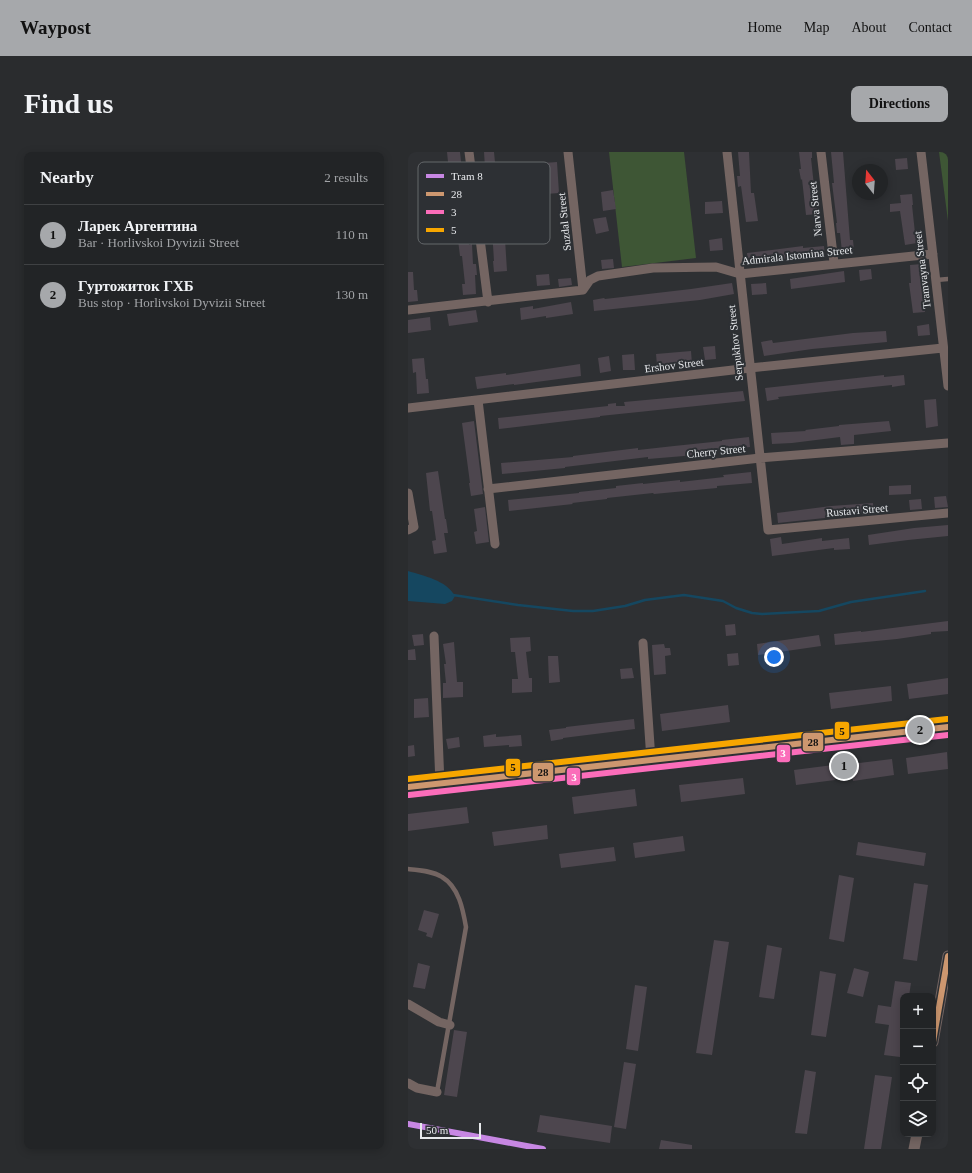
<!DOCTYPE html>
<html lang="en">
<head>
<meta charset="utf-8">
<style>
	body { margin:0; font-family:"Times New Roman",serif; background:#2a2c2e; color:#f1f3f6 }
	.controls { position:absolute; right:12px; bottom:12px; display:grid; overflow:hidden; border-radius:8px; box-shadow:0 2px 10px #0003 }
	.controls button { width:36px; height:36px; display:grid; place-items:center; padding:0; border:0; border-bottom:1px solid #3f4143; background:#222426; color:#f1f3f6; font:20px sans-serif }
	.compass { position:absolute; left:444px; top:12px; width:36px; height:36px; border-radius:50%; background:#222426; box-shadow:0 2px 10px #0003; rotate:343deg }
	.scale { position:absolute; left:12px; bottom:10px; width:61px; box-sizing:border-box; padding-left:4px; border:2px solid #e7e9ec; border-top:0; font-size:11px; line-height:14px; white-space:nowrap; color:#e7e9ec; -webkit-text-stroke:3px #2d3034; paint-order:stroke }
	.you { position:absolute; left:366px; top:505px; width:14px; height:14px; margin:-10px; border:3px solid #fff; border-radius:50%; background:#1a73e8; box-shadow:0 0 0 6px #1a73e833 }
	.badge { display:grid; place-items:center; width:26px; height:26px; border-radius:50%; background:#a6a8ab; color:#111; font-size:13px; font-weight:700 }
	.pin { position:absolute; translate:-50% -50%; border:2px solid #fff; box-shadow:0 1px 4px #0006 }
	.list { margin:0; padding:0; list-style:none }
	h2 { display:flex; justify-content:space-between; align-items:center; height:52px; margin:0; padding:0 16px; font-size:17px }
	h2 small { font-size:13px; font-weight:400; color:#a2a4a7 }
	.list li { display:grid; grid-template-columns:26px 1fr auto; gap:12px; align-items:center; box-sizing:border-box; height:60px; padding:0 16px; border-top:1px solid #3f4143 }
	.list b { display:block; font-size:15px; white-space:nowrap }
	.list p { margin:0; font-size:13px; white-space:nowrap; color:#a2a4a7 }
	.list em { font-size:13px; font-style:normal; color:#a2a4a7 }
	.icon { flex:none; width:22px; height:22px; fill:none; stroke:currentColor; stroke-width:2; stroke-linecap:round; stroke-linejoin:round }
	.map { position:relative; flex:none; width:540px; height:997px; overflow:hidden; border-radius:8px }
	header { display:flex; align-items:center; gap:24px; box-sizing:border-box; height:56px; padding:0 20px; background:#a6a8ab; color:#111 }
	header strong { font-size:19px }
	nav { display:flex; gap:22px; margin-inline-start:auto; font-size:14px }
	.intro { display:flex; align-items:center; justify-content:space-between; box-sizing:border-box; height:96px; padding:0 24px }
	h1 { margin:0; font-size:28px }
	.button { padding:10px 18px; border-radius:8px; background:#a6a8ab; color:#111; font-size:14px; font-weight:700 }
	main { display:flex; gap:24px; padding:0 24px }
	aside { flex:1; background:#222426; border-radius:8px; box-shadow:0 2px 10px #0003 }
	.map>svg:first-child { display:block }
</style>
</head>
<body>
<header>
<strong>Waypost</strong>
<nav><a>Home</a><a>Map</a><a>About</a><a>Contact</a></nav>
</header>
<div class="intro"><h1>Find us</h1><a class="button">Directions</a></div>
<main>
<aside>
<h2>Nearby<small>2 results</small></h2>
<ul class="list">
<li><span class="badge">1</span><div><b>Ларек Аргентина</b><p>Bar · Horlivskoi Dyvizii Street</p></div><em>110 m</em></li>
<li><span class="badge">2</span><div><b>Гуртожиток ГХБ</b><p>Bus stop · Horlivskoi Dyvizii Street</p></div><em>130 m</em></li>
</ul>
</aside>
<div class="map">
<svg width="540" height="997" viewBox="0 0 540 997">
	<rect width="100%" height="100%" fill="#2e3033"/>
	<!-- green -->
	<path fill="#3e5635" d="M201,0H276L288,106L214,115Z
		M531,0H540V69Z"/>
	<!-- water -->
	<path fill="#154760" d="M0,419C16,424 38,428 47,444L44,449L37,452L0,449Z"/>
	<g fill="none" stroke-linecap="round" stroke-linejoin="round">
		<!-- stream -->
		<path stroke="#154760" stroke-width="2.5" d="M45,443L110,453L165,459H185L217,454L237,448L276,443L315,449L328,456L344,461L354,462L411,459L443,450L517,439"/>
	</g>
	<!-- building -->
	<path fill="#4d464e" d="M39,0H52L54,19H56L57,35H59L61,55L62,66H59L61,93L64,92L65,112H68L69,123H67L68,142L55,143L54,132H57L54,104H52L50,88H48L47,77H50L48,47L46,31H44L42,10H40Z
		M76,0H86L93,71H96L99,119L86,120L85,109H86L83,62L79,63L76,27H75L74,16H77Z
		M330,0H341L343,41H346L350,69L338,70L333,34L330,35L329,24H332Z
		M391,0H404V6H403L406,34H407L410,62L398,63L394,27L393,28L391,17H393Z
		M423,0H435L442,88H445L446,98L434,100L432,81H429L428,71H429L424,31H426Z
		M499,6L500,17L488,18L487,7Z
		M149,10L151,41L138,42L136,11Z
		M205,38L208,57L195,59L193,40Z
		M504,42L505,53H504L507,81H508L509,91L497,93L492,59L482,60V52L493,51L492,43Z
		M314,49L315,61L297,62V50Z
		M198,65L201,79L188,82L185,67Z
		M314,86L315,98L302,99L301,88Z
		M395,94V96L416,94L417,105L405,106V104L340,111L339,101Z
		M205,107L206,116L194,117L193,108Z
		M514,112L515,123H513L517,160L505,161L501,131H503L502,113Z
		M463,117L464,127L452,129L451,118Z
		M436,119L437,130L383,137L382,127Z
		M0,120H5L6,138H9L10,149L0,150Z
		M141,122L142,133L129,134L128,123Z
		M163,126L164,133L151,135L150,127Z
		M324,131L326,142L292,148L186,159L185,148L196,146L197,147L283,137Z
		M358,131L359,142L344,143L343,132Z
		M163,150L165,162L138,166V164L113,168L112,156L125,154V157Z
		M68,158L70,170L41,174L39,162Z
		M22,165L23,178L0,181V168Z
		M521,172L522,183L510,184L509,174Z
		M478,179L479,190L404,197L356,204L353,190L364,188L365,191L445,181Z
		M307,194L308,207L297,208L295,195Z
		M283,199L284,212H273V210L249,213L248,202Z
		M226,202L227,218H215L214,203Z
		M201,204L203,219L192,221L190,206Z
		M16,206L18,227H20L21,241L9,242L8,220L5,221L4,207Z
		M172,212L173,224L106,233V232L69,237L67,225L98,221V223Z
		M476,223V225L496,223L497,233L484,235V233L370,245L371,247L359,249L357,236Z
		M335,239L337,249L192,264V265L91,277L90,266L200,254V252L208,251V254H217L216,250Z
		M528,247L530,274L518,276L516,248Z
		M66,269L75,342L63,344L61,331H62L54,271Z
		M481,269L483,279L446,283V292L433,293L432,285L384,291L364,292L363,281L398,279L397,278L431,274V273Z
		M341,285L342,295L303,299L304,301L276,304L240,307V305L157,315V316L94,322L93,311L165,305V304L230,296V298L266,294L314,289V288Z
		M30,319L37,367H38L40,381H36L39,400L26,402L24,389L28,388L24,359H22L18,321Z
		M343,320L344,331L309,334V336L246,342L245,341L199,346V347L164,351L165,352L101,359L100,348L171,341V340L208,336V334L235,331V332L272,328V330L316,325L315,323Z
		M503,333V342L481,343V334Z
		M538,344L540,355L527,356L526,345Z
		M513,347L514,357L502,358L501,348Z
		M465,351L466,362L454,363V362L370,371L369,361L423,354Z
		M77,355L81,390L68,392L66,380L69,379L66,357Z
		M540,373V384L500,388L461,393L460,383L506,376Z
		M373,385L374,392L414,386V389L441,386L442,397L426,398V396L364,404L362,387Z
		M540,469V479L523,480V482L489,487L427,493L426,482L453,479V480Z
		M327,472L328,483L318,484L317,473Z
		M15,482L16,493L6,494L4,483Z
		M411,483L413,494L350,503L349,492Z
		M122,485L123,499L118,500L121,526H124V540L104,541V527H110L107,500H103L102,486Z
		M46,490L49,530H55V545L35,546V531H38L36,512H38L35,492Z
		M256,492L257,496H262L263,503L257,504L258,522L246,523L244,493Z
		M7,497L8,508H0V498Z
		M330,501L331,513L320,514L319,502Z
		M140,504H150L152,530L141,531Z
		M224,516L226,526L213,527L212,517Z
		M540,526V542L501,547L499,532Z
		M483,534L484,549L423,557L421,541Z
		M20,546L21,565L6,566V547Z
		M320,553L322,570L254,579L252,562Z
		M226,567L227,577L155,586V587L143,589L141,578L158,576V575Z
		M88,582V585L113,583L114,594L101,595V593L76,595L75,584Z
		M51,585L52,595L40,597L38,587Z
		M6,593L7,604L0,605V594Z
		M539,600L540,617L500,622L498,606Z
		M484,607L486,623L445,629L443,612Z
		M425,613L427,628L388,633L386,618Z
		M335,626L337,642L273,650L271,633Z
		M227,637L229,654L166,662L164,645Z
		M59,655L61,671L0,679V662Z
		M139,673L140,687L86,694L84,680Z
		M275,684L277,699L227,706L225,691Z
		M450,690L518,701L516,714L448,703Z
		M206,695L208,709L153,716L151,702Z
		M431,723L446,726L436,790L421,787Z
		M506,731L520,733L509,809L495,807Z
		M16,758L31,762L24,786L18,784L19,781L10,778Z
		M306,788L321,790L304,903L288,901Z
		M359,793L374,796L366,847L351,845Z
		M10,811L22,814L17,837L5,835Z
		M446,816L461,820L455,845L439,841Z
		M412,819L428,822L418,885L403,883Z
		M487,829L503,831L501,844H495V884L492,905L476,903L481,873L467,871L470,853L483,855Z
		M227,833L239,835L230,899L218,897Z
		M46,878L59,880L49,945L36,943Z
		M216,910L228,912L218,977L206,975Z
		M397,918L408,920L399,982L387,981Z
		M467,923L484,925L473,997H456Z
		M132,963L204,974L202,991L129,980Z
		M253,988L284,993V997H251Z"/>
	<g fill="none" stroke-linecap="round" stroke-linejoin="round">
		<!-- service -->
		<path stroke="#746562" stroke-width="4.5" d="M528,128L540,127
			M0,717C11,718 25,719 34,725C51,735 55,758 58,775L29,940"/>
		<!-- minor -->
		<path stroke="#746562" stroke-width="9" d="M61,0L80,150
			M160,0L175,138
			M319,0L360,378L540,361
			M413,0L426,111
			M513,0L540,234
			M175,138L182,128L190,124L245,116L308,115L332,122L525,102
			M0,158L175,138
			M70,248L87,392
			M0,256L342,216L535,196
			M80,337L352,306L540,291
			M0,341L6,375L0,378
			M26,484L32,632
			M235,491L243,608
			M0,852L31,870L42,873
			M0,931L9,936L29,940"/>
		<!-- tertiary -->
		<path stroke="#746562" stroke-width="11" d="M525,890L540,804
			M506,997L509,982"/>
		<!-- secondary -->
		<path stroke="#756764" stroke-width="13" d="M0,635L540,575"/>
		<defs>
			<path id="bus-1" d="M0,635L540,575
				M525,890L540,804"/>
			<path id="bus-2" d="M1,643L540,583"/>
			<path id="bus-3" d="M0,627L539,567"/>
		</defs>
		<!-- bus-1 casing -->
		<use href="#bus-1" stroke="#2d3034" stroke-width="9"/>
		<!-- bus-2 casing -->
		<use href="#bus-2" stroke="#2d3034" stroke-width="9"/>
		<!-- bus-3 casing -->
		<use href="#bus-3" stroke="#2d3034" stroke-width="9"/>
		<!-- bus-1 -->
		<use href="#bus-1" stroke="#cd976f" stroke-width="6"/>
		<!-- bus-2 -->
		<use href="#bus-2" stroke="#fb6dba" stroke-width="6"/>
		<!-- bus-3 -->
		<use href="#bus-3" stroke="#f7a600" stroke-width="6"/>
		<defs>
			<path id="tram-1" d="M0,972L135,997"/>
		</defs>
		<!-- tram-1 casing -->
		<use href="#tram-1" stroke="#2d3034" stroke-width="9"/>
		<!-- tram-1 -->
		<use href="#tram-1" stroke="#c787e3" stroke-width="6"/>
	</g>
	<g text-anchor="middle" stroke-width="4" stroke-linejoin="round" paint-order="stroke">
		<!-- street labels -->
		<g font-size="11" fill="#e7e9ec" stroke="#2d3034">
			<text transform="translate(407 57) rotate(-96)" y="4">Narva Street</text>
			<text transform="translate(156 70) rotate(-96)" y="4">Suzdal Street</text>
			<text transform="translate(389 103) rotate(-6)" y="4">Admirala Istomina Street</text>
			<text transform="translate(514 118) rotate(-97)" y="4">Tramvayna Street</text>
			<text transform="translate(327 191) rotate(-96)" y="4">Serpukhov Street</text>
			<text transform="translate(266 213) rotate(-7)" y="4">Ershov Street</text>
			<text transform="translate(308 299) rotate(-6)" y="4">Cherry Street</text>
			<text transform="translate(449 358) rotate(-5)" y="4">Rustavi Street</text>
		</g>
	</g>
	<!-- legend -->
	<rect x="10" y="10" width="132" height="82" rx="6" fill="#2d3034" stroke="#65686b" stroke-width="1"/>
	<rect x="18" y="22" width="18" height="4" fill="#c787e3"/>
	<rect x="18" y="40" width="18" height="4" fill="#cd976f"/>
	<rect x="18" y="58" width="18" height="4" fill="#fb6dba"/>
	<rect x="18" y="76" width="18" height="4" fill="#f7a600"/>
	<g font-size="11" fill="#e7e9ec">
		<text x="43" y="28">Tram 8</text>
		<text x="43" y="46">28</text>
		<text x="43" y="64">3</text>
		<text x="43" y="82">5</text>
	</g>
	<g stroke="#2d3034" stroke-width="1.5">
		<rect x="426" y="569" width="16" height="19" rx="4" fill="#f7a600"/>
		<rect x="394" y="580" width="22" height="20" rx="4" fill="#cd976f"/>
		<rect x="368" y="592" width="15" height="19" rx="4" fill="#fb6dba"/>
		<rect x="97" y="606" width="16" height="19" rx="4" fill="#f7a600"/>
		<rect x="124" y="610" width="22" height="20" rx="4" fill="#cd976f"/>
		<rect x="158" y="615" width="15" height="19" rx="4" fill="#fb6dba"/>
	</g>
	<g font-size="11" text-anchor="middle" font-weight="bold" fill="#fff">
		<text x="375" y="605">3</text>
		<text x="166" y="629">3</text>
	</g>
	<g font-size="11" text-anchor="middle" font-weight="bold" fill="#111">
		<text x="434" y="583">5</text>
		<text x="405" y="594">28</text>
		<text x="105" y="619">5</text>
		<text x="135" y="624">28</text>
	</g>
</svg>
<div class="controls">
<button>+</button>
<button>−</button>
<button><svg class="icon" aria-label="locate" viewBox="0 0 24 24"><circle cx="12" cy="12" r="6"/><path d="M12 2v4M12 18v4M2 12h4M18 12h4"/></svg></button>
<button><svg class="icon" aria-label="layers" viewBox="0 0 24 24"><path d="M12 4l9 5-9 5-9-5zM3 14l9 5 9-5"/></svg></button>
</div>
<svg class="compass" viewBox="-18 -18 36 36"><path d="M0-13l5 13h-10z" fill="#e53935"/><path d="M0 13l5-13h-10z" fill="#a2a4a7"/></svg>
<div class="scale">50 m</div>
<div class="you"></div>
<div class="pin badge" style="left:436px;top:614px">1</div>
<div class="pin badge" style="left:512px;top:578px">2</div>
</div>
</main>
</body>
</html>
